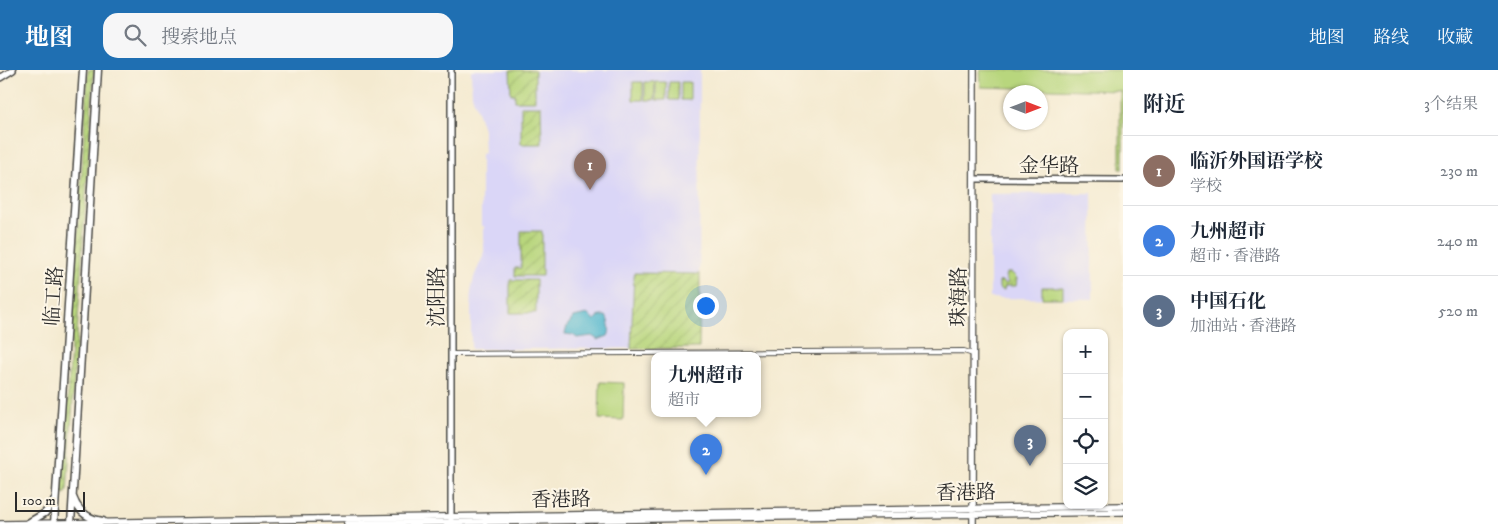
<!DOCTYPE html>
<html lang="zh">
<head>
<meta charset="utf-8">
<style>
	body { margin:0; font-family:"IM FELL DW Pica","Noto Serif SC",serif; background:#f6f6f7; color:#1f2937 }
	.controls { position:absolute; right:15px; bottom:15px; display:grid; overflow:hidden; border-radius:10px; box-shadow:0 1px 4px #0004 }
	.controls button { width:45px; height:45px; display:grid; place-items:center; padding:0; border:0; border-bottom:1px solid #e0e1e3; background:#fff; color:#1f2937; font:25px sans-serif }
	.compass { position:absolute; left:1003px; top:15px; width:45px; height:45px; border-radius:50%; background:#fff; box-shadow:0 1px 4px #0004; rotate:90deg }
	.scale { position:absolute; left:15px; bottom:12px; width:70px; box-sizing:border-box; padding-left:5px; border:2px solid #2b2b2b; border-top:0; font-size:14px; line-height:18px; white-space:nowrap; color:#2b2b2b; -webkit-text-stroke:4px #fcf5e5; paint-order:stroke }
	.you { position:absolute; left:705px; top:235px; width:18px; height:18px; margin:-12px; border:4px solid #fff; border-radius:50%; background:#1a73e8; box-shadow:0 0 0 8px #1a73e833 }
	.badge { display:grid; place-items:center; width:32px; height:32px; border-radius:50%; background:#1f6fb2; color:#fff; font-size:16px; font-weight:700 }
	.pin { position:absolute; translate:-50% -41px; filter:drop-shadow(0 1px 2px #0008) }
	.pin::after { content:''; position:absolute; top:26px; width:18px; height:15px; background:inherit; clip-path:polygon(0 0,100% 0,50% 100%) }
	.popup { position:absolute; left:651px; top:282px; width:110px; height:65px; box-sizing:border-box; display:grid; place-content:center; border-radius:10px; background:#fff; filter:drop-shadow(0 1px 4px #0005); font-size:16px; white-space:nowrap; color:#747a83 }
	.popup b { font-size:19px; color:#1f2937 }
	.popup::after { content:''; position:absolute; left:50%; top:100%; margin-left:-10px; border:10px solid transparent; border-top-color:#fff }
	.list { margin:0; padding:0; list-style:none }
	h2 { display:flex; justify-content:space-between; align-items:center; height:65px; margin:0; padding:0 20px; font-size:21px }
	h2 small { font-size:16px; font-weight:400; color:#747a83 }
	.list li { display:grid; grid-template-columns:32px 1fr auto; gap:15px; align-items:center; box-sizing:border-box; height:70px; padding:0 20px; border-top:1px solid #e0e1e3 }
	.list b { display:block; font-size:19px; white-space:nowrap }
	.list p { margin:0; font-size:16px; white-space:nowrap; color:#747a83 }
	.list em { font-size:16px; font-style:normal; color:#747a83 }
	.icon { flex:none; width:28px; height:28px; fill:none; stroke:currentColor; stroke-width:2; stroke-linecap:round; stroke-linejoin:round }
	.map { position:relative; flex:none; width:1123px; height:454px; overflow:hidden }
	header { display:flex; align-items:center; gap:30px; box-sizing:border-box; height:70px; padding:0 25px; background:#1f6fb2; color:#fff }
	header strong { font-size:24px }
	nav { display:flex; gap:28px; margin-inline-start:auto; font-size:18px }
	.search { width:350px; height:45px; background:#f6f6f7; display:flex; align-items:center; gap:12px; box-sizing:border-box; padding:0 18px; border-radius:15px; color:#747a83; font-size:19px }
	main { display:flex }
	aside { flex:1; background:#fff }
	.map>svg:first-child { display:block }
</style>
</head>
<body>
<header>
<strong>地图</strong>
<div class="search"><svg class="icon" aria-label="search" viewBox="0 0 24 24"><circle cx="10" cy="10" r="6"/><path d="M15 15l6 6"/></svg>搜索地点</div>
<nav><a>地图</a><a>路线</a><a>收藏</a></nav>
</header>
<main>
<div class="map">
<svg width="1123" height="454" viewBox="0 0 1123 454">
	<defs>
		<pattern id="garden-furrows" width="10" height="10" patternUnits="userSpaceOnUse" patternTransform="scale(1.25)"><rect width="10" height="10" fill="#b8d67d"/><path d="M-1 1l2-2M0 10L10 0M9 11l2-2" fill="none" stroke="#9eb86c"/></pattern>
	</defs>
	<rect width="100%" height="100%" fill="#fcf5e5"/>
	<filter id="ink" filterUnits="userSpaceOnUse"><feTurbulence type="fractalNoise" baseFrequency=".02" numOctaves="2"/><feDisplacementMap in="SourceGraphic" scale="10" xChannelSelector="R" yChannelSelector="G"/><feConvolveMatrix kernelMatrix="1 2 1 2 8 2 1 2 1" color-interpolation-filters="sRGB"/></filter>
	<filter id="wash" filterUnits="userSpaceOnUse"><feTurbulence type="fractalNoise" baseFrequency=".0096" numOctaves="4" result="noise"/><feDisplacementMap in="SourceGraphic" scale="20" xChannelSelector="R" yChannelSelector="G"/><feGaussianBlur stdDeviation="1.12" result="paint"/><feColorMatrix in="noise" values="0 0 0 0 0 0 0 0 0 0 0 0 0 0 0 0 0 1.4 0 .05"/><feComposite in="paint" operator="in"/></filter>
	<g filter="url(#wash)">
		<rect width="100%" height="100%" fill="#f4ead0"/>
		<!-- built -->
		<path fill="#dad6f7" d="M471,0H700L699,278L471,279V221L474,207L484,184V156H481V84L484,83L483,59L472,25Z
			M1092,123L1093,229L990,228V124Z"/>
		<!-- park -->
		<path fill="#b8d67d" stroke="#728054" d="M980,0H1123V98H1120V21L981,17Z
			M633,12H643V30H633Z
			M645,12H655L654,30H645Z
			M656,12H666V30H656Z
			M669,12H678V30H669Z
			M681,12H690V30H681Z
			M1042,217H1063V228H1042Z
			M600,312L624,313L623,350L599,349Z"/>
		<!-- garden -->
		<path fill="url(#garden-furrows)" stroke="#728054" d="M88,0H94L67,422L64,424L62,422Z
			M510,0H535V31H515V24H511Z
			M521,36H541L542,74H521Z
			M521,161H542V206H515V198H521Z
			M634,203L700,204L699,278L631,279Z
			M1012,203L1017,208L1016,216H1005L1004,220H1001L999,218V212L1002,211L1004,214L1008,213L1005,206L1007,203Z
			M510,210H536V243H510Z"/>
		<!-- water -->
		<path fill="#50b6ce" stroke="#3e707c" d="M587,244L594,250L600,246H606C609,251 611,261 608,266L598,270L592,266L577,268L573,265L565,264L567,256L574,247Z"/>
	</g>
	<g filter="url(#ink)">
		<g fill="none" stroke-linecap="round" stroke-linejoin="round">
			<defs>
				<path id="minor" d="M451,284L964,281L973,284"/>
				<path id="tertiary" d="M0,8L13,0
					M975,109L1123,110
					M451,449V0"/>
				<path id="secondary" d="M0,454L1123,436
					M347,454C606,451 864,444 1123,442
					M973,454L974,0"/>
				<path id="primary" d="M73,427C78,442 88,449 103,451
					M28,453L45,443L54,431
					M54,454L83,0
					M71,454L98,0"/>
			</defs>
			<!-- minor casing -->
			<use href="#minor" stroke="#494844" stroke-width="6"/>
			<!-- tertiary casing -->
			<use href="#tertiary" stroke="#494844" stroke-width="8"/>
			<!-- secondary casing -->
			<use href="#secondary" stroke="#494844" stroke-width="8"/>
			<!-- primary casing -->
			<use href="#primary" stroke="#494844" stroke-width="9"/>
			<!-- minor -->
			<use href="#minor" stroke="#fff" stroke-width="4"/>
			<!-- tertiary -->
			<use href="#tertiary" stroke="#fff" stroke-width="5"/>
			<!-- secondary -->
			<use href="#secondary" stroke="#fff" stroke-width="5.5"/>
			<!-- primary -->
			<use href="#primary" stroke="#fff" stroke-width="6"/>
		</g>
	</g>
	<g text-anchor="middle" stroke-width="4" stroke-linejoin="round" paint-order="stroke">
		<!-- street labels -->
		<g font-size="20" fill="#2b2b2b" stroke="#fcf5e5">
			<text x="1049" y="102">金华路</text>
			<text transform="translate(53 226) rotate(-86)" y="7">临工路</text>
			<text transform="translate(436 227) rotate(-90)" y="7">沈阳路</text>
			<text transform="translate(958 227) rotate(-90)" y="7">珠海路</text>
			<text transform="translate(966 422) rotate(-1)" y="7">香港路</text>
			<text transform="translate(561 429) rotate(-1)" y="7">香港路</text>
		</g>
	</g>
</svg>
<div class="controls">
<button>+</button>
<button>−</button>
<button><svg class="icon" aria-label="locate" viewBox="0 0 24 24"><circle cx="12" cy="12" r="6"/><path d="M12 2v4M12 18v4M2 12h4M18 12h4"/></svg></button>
<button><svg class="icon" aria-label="layers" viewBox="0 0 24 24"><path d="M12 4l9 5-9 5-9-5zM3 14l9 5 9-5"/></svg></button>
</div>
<svg class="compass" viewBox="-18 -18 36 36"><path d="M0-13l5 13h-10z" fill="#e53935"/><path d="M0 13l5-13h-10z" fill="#747a83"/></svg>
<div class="scale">100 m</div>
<div class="you"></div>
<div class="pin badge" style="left:590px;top:120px;background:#8d6e63">1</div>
<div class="pin badge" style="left:706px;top:405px;background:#3f7fe0">2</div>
<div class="popup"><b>九州超市</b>超市</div>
<div class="pin badge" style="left:1030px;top:396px;background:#5c6f8a">3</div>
</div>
<aside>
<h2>附近<small>3个结果</small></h2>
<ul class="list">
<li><span class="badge" style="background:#8d6e63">1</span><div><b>临沂外国语学校</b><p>学校</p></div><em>230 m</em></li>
<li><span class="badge" style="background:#3f7fe0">2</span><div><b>九州超市</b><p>超市 · 香港路</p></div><em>240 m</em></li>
<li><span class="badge" style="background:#5c6f8a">3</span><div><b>中国石化</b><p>加油站 · 香港路</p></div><em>520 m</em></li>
</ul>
</aside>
</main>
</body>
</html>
